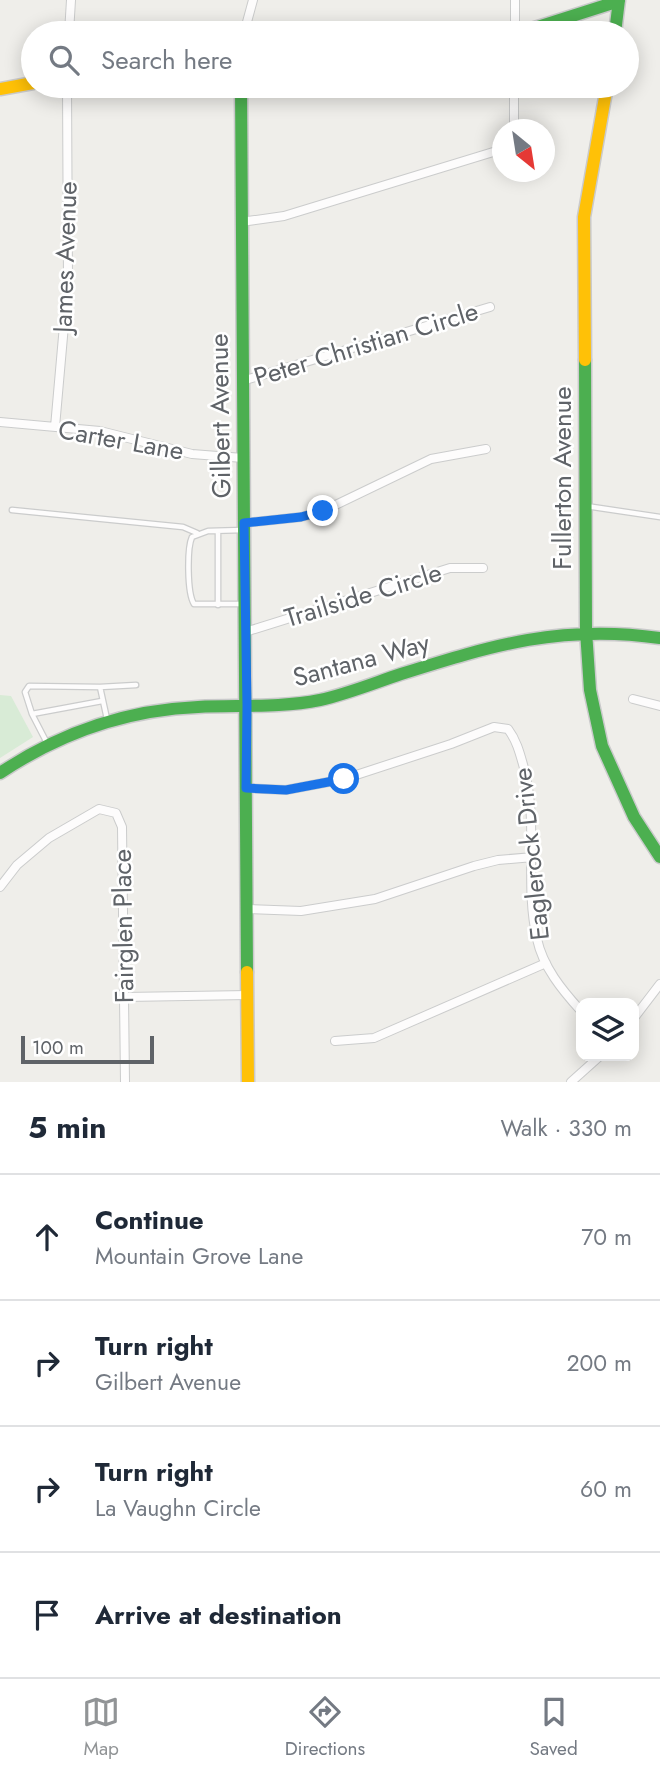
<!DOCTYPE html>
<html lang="en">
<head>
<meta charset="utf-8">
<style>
	body { margin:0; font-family:Jost,sans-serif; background:#f2f2f3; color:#1f2937 }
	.controls { position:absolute; right:21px; bottom:21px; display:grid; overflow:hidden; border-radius:14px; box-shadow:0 4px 18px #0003 }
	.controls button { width:63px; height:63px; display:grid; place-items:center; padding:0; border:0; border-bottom:2px solid #e0e1e3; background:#fff; color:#1f2937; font:35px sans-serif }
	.compass { position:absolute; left:492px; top:119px; width:63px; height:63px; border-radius:50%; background:#fff; box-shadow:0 4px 18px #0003; rotate:150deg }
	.scale { position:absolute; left:21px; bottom:18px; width:133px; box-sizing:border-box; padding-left:7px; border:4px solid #5f6368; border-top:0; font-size:19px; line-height:24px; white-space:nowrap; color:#5f6368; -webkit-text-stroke:5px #fff; paint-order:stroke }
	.stop { position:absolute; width:21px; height:21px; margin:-16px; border:5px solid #1a73e8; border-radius:50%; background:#fff }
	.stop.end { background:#1a73e8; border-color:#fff; box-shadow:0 2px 7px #0008 }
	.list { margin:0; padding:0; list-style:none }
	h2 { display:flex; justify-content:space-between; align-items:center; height:91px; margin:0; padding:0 28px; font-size:30px }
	h2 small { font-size:23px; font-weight:400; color:#747a83 }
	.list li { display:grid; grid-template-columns:46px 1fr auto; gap:21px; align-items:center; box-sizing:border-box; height:126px; padding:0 28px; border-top:2px solid #e0e1e3 }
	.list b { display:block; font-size:26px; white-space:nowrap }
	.list p { margin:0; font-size:23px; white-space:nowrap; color:#747a83 }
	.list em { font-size:23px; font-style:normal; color:#747a83 }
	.icon { flex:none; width:38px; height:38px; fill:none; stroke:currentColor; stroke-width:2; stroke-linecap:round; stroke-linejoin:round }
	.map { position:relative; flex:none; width:660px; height:1082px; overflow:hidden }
	.search { position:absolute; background:#fff; box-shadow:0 4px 18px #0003; left:21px; right:21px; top:21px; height:77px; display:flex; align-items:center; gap:18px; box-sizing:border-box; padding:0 24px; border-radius:38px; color:#747a83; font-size:26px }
	.sheet { height:595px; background:#fff }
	nav { display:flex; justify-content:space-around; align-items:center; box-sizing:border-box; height:98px; border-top:2px solid #e0e1e3; background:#fff; font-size:19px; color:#747a83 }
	nav a { display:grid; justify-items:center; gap:4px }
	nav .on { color:#919496 }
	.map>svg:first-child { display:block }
</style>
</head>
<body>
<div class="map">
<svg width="660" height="1082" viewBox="0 0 660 1082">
	<rect width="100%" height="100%" fill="#efeeea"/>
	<!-- green -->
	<path fill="#d8ebd6" d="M0,695L11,696L33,737L0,758Z"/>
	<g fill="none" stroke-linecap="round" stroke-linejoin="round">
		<defs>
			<path id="lane" d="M586,506L660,517
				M12,510L183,527L197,533
				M242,604H194C187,593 187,548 192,537L208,531L243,530
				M218,605V531
				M100,687L136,685
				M32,714L25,692L29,686L100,687L107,719
				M47,743L32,714L102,701"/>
			<path id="street" d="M69,33L71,0
				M244,33L253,0
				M515,33V0
				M514,130V86
				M241,222L284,216L503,149
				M242,381L490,307
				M0,422L100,431L192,454L243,458
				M55,427L68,280L67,86
				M244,523L301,517L323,511L431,459L486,449
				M245,632L450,568H483
				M633,699L660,706
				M246,788L286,790L344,779L451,744L494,727L508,729C517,741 520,754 524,768C539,826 524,883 537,939C543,967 562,990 581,1011
				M0,887L17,865L49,838L99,809L116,813L122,827L125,1082
				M247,909L301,911L375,899L474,866L498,860L533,857
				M125,997L248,995
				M634,1018L660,984
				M335,1041L374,1038L546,963
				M571,1082L600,1056"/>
			<path id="fast" d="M519,33L619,1
				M615,33L619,0
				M241,86L247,972
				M585,360L586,631L590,690L602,746L634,817L660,857
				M0,773C60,733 125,710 198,707C239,705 280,708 320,700C347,694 374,683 401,674C493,645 562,624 660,638"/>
			<path id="slow" d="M0,89L33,83
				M585,360L584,217L607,86
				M247,972L248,1082"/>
		</defs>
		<!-- lane casing -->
		<use href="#lane" stroke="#cbcccc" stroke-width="7"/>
		<!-- street casing -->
		<use href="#street" stroke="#cbcccc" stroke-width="10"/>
		<!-- fast casing -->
		<use href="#fast" stroke="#cacacb" stroke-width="15"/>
		<!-- slow casing -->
		<use href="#slow" stroke="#cacacb" stroke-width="15"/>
		<!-- lane -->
		<use href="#lane" stroke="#fdfcfc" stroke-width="4.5"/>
		<!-- street -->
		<use href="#street" stroke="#fdfcfc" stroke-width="8"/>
		<!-- fast -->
		<use href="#fast" stroke="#4caf50" stroke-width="12"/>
		<!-- slow -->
		<use href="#slow" stroke="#ffc107" stroke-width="12"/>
	</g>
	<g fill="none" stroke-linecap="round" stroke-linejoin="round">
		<!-- route -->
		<path stroke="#1a73e8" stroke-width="9" d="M323,511L301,517L244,523L247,706L246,788L286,790L344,779"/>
	</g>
	<g text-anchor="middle" stroke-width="5" stroke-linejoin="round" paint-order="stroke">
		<!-- street labels -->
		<g font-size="26" fill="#5f6368" stroke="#fff">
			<text transform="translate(65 257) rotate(-88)" y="9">James Avenue</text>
			<text transform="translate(366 344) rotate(-17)" y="9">Peter Christian Circle</text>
			<text transform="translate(220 416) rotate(-91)" y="9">Gilbert Avenue</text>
			<text transform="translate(121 440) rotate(10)" y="9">Carter Lane</text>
			<text transform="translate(562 478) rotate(-90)" y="9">Fullerton Avenue</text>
			<text transform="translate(363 595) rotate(-17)" y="9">Trailside Circle</text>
			<text transform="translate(361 660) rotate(-15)" y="9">Santana Way</text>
			<text transform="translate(531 854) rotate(-96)" y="9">Eaglerock Drive</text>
			<text transform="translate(123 926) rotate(-91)" y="9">Fairglen Place</text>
		</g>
	</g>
</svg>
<div class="controls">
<button><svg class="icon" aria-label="layers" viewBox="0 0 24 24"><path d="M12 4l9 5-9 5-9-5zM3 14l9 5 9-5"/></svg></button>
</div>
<svg class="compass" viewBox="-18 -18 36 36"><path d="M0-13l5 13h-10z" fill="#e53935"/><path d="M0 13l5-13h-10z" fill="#747a83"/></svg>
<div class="scale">100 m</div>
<div class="stop" style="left:344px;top:779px"></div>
<div class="stop end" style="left:323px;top:511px"></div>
<div class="search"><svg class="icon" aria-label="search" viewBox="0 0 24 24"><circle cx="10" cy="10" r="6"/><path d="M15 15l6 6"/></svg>Search here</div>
</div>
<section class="sheet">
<h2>5 min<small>Walk · 330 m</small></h2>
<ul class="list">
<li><svg class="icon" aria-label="ahead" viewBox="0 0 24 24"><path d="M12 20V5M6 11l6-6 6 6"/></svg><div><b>Continue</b><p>Mountain Grove Lane</p></div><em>70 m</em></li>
<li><svg class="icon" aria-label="right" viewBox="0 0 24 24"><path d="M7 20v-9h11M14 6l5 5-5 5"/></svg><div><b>Turn right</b><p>Gilbert Avenue</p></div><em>200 m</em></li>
<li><svg class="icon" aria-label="right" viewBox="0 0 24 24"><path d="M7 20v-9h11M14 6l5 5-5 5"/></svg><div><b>Turn right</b><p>La Vaughn Circle</p></div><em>60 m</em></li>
<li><svg class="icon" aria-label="arrive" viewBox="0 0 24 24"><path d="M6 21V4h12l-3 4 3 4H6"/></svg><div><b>Arrive at destination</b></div></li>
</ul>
</section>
<nav>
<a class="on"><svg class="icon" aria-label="map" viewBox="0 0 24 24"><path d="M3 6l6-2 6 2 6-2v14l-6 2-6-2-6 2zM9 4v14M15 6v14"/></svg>Map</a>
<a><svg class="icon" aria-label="directions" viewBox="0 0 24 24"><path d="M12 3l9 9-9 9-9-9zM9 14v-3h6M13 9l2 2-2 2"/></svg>Directions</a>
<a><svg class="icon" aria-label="saved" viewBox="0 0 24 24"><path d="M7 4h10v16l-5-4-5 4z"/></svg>Saved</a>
</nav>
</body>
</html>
